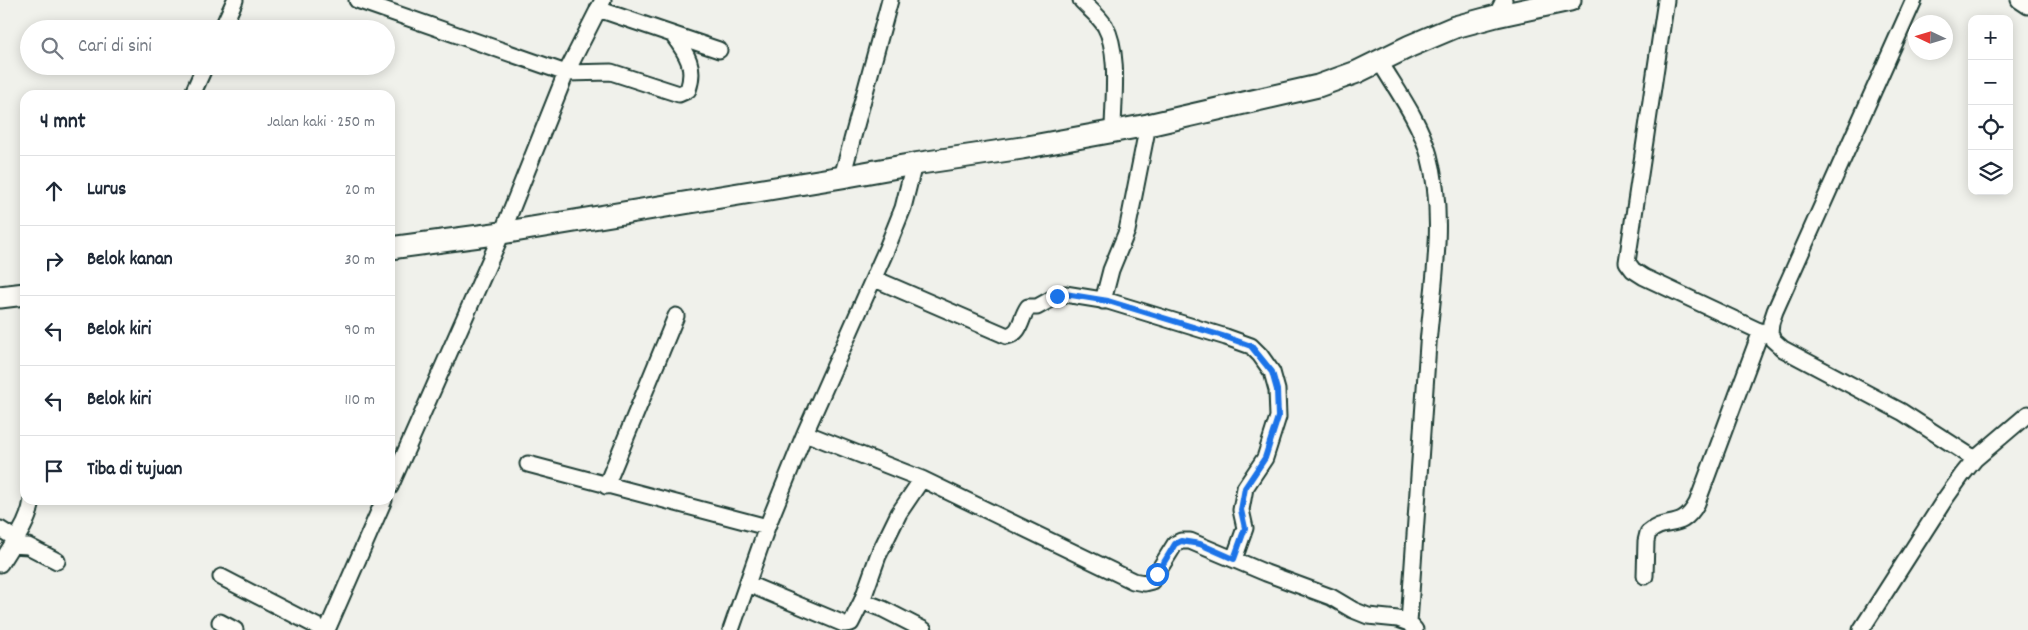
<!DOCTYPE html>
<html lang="id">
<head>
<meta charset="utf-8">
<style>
	body { margin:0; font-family:Dekko,sans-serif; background:#f6f6f7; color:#1f2937 }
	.controls { position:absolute; right:15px; top:15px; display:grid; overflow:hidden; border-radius:10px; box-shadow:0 2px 12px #0003 }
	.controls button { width:45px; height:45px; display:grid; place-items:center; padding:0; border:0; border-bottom:1px solid #e0e1e3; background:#fff; color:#1f2937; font:25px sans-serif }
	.compass { position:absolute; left:1908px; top:15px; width:45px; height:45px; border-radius:50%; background:#fff; box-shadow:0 2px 12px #0003; rotate:274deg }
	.stop { position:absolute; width:15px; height:15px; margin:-11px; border:4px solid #1a73e8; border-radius:50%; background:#fff }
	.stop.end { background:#1a73e8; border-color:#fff; box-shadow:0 1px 5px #0008 }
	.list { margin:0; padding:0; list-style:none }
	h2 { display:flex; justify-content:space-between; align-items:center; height:65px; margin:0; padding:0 20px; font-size:21px }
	h2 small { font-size:16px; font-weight:400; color:#747a83 }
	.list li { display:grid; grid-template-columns:32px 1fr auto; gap:15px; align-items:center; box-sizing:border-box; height:70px; padding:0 20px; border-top:1px solid #e0e1e3 }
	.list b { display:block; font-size:19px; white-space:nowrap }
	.list em { font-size:16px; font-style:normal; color:#747a83 }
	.icon { flex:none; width:28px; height:28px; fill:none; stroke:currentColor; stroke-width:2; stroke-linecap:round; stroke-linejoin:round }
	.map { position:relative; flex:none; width:2028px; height:630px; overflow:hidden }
	.search { position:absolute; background:#fff; box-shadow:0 2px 12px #0003; left:20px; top:20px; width:375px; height:55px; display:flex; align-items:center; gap:12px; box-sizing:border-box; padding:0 18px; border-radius:28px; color:#747a83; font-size:19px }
	.panel { position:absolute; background:#fff; box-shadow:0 2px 12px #0003; left:20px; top:90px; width:375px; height:415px; border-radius:15px }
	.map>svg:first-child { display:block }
</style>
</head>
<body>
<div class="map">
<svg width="2028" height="630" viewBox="0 0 2028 630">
	<rect width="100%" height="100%" fill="#f0f1eb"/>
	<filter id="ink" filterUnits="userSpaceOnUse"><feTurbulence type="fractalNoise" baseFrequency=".02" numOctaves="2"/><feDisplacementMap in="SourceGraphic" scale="10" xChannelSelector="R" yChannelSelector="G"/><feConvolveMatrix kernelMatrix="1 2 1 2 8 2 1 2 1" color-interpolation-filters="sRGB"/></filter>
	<g filter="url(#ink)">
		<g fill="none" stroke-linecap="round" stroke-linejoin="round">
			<defs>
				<path id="street" d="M357,0L566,73L611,72L679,94L688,90C696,67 687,54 673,35
					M1081,0C1089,9 1099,16 1105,26C1120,53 1113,101 1113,131
					M1666,0L1627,262L1633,270L1644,277L1770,336
					M1914,0L1775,311L1771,323L1770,333L1773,340L1783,349L1902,412L1975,459
					M2019,0L2028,6
					M598,9L719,50
					M1496,16L1504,0
					M222,29L235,0
					M1380,62C1398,92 1420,122 1429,155C1446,217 1433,282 1428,344C1421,437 1416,530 1409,623
					M192,95L205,66
					M842,177L890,0
					M875,279L1007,336C1022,333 1020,318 1028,307H1037L1057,296L1065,294L1108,301L1226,337L1251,346L1260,355L1272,372L1277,390L1278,417L1265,458L1245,488L1241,510L1245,528L1234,559
					M1103,301L1111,270L1127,231L1148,125
					M805,433L887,248L903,208L914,164
					M528,464L767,527
					M922,479L899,513L878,556L862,601L883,609L924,630
					M606,486L676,316
					M390,487L502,233L566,73L603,0
					M0,529L16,539
					M12,545C22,531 30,517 32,500
					M0,564L12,545L28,546L57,561
					M1645,576L1646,541L1648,533C1666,516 1681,533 1697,503L1761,331
					M221,577L324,630
					M748,584L844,624L851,623L862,601
					M220,622L235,630
					M327,630L384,500
					M731,630L767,527L805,433L922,479L1133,581L1144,583L1152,581L1175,544L1181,541H1190L1266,573L1331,597L1353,610L1368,616L1398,619L1409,623L1415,630
					M1861,630L1945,499L1962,475L1975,459L2028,414"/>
				<path id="secondary" d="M390,248L502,233L842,177L914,164L1022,148L1148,125L1318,86L1357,72L1410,46L1455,27L1496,16L1570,0
					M0,297L25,294"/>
			</defs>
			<!-- street casing -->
			<use href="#street" stroke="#1f3d34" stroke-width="19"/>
			<!-- secondary casing -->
			<use href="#secondary" stroke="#1f3d34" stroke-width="25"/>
			<!-- street -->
			<use href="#street" stroke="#fdfcf7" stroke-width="15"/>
			<!-- secondary -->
			<use href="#secondary" stroke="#fdfcf7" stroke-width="21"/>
		</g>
	</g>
	<g fill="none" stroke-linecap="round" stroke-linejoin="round" filter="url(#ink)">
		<!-- route -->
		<path stroke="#1a73e8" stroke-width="6" d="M1057,296L1065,294L1108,301L1226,337L1251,346L1272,372L1277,390L1278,417L1265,458L1245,488L1241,510L1245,528L1234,559L1200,544L1181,541L1175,544L1157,574"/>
	</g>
</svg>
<div class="controls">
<button>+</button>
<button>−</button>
<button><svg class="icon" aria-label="locate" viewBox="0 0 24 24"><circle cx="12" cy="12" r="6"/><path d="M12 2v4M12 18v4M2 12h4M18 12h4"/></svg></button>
<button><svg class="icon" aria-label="layers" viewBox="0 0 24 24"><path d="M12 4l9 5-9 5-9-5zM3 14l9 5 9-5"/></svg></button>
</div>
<svg class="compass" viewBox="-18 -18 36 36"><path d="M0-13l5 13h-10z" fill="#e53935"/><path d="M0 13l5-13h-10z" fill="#747a83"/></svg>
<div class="stop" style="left:1157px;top:574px"></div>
<div class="stop end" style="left:1057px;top:296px"></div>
<div class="search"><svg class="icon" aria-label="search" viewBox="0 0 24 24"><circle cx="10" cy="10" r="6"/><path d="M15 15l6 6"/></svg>Cari di sini</div>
<section class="panel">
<h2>4 mnt<small>Jalan kaki · 250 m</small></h2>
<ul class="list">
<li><svg class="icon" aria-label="ahead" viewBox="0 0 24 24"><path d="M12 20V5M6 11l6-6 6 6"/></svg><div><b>Lurus</b></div><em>20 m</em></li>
<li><svg class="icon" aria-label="right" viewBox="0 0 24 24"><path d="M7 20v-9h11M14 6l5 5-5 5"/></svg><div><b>Belok kanan</b></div><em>30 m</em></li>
<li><svg class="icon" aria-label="left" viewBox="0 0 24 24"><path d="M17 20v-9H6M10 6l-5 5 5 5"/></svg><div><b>Belok kiri</b></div><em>90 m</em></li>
<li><svg class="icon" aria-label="left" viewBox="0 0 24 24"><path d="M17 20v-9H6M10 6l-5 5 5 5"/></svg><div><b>Belok kiri</b></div><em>110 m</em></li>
<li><svg class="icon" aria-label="arrive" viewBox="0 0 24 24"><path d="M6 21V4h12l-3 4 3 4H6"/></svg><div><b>Tiba di tujuan</b></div></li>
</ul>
</section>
</div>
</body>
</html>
